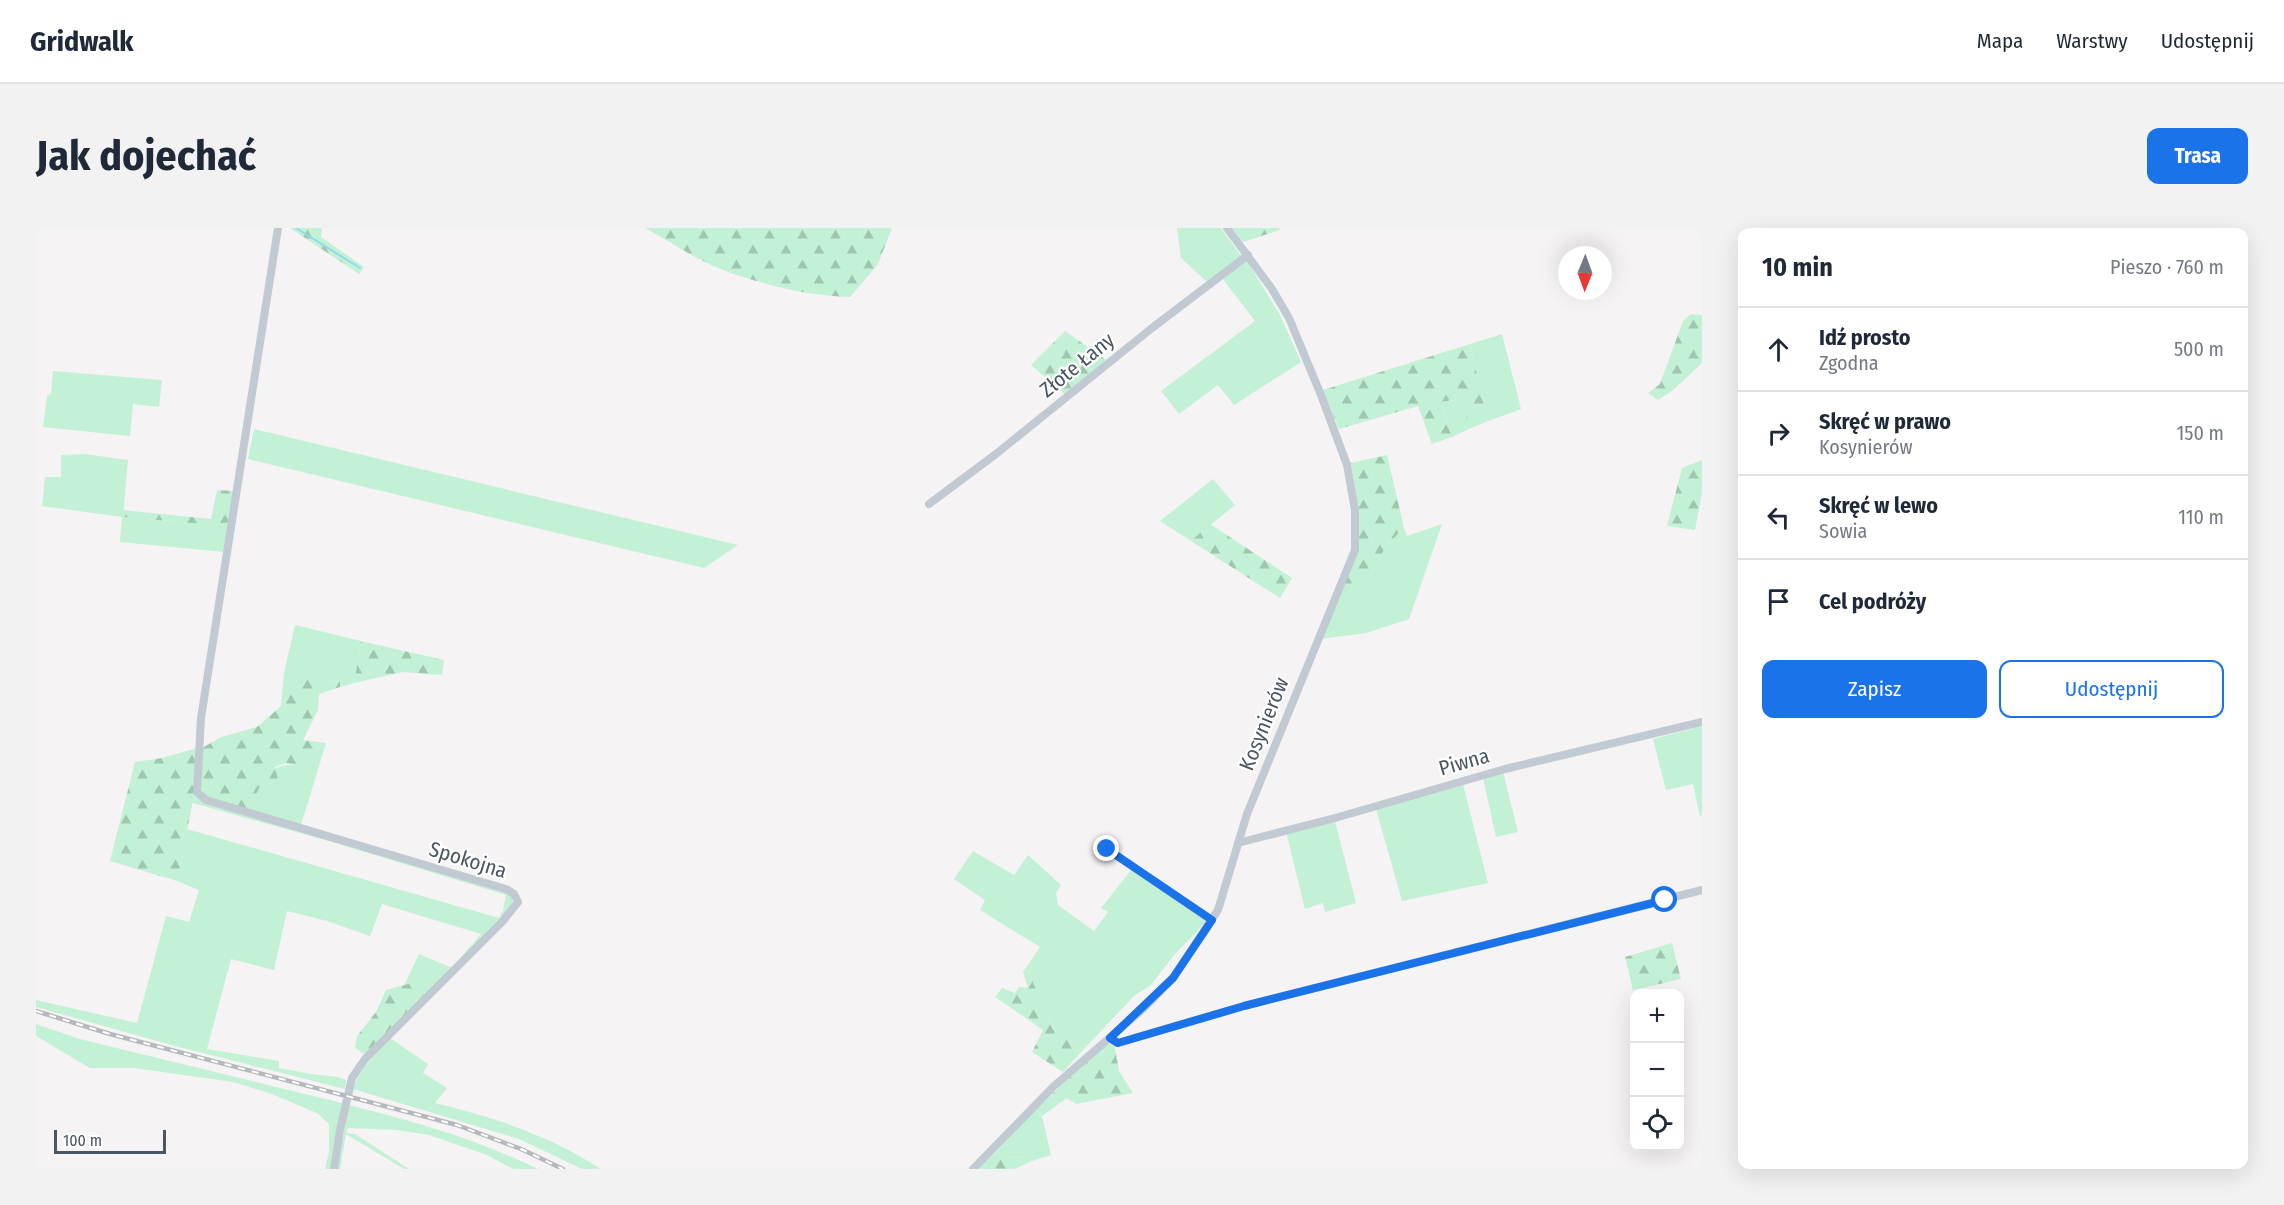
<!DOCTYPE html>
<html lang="pl">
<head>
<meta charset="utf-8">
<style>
	body { margin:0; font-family:"Fira Sans Condensed",sans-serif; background:#f2f2f3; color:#1f2937 }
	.controls { position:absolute; right:18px; bottom:18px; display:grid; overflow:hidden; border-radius:12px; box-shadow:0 6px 24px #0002 }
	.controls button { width:54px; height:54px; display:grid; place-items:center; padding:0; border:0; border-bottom:2px solid #e0e1e3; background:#fff; color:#1f2937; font:30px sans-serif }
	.compass { position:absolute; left:1522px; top:18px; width:54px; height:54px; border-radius:50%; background:#fff; box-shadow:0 6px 24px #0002; rotate:181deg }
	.scale { position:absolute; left:18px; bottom:15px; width:112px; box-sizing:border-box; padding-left:6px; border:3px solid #4a5661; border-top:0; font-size:16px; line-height:21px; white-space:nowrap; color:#4a5661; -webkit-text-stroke:4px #fff; paint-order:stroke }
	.stop { position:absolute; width:18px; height:18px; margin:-14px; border:4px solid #1a73e8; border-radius:50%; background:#fff }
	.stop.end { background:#1a73e8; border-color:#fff; box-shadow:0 2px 6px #0008 }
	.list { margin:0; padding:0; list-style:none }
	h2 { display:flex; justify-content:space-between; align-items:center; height:78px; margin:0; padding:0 24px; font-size:26px }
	h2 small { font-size:20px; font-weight:400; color:#747a83 }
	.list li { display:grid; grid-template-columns:39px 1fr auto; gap:18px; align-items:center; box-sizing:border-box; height:84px; padding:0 24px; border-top:2px solid #e0e1e3 }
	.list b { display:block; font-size:22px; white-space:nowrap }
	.list p { margin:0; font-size:20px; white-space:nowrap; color:#747a83 }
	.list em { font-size:20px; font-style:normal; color:#747a83 }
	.actions { display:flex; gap:12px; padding:18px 24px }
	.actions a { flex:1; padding:14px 0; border:2px solid #1a73e8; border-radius:12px; text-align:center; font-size:21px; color:#1a73e8 }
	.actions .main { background:#1a73e8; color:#fff }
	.icon { flex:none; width:33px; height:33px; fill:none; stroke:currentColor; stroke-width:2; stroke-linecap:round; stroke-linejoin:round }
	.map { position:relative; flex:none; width:1666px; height:941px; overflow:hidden; border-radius:12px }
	header { display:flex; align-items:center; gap:36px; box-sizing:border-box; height:84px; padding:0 30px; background:#fff; border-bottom:2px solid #e0e1e3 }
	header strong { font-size:28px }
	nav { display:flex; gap:33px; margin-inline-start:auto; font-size:21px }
	.intro { display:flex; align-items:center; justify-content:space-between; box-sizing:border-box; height:144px; padding:0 36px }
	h1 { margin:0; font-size:42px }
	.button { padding:15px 27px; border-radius:12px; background:#1a73e8; color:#fff; font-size:21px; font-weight:700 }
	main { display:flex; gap:36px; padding:0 36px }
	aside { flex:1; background:#fff; border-radius:12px; box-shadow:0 6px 24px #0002 }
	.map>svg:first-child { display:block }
</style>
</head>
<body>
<header>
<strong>Gridwalk</strong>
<nav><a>Mapa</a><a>Warstwy</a><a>Udostępnij</a></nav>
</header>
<div class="intro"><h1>Jak dojechać</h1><a class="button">Trasa</a></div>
<main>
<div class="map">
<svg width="1666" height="941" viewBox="0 0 1666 941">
	<defs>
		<pattern id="forest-firs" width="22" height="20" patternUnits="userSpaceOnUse" patternTransform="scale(1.5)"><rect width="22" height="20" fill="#c3f1d5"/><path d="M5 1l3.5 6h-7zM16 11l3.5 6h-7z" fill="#a0c6b0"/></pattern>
	</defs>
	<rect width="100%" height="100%" fill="#f5f3f3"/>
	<!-- green -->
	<path fill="#c3f1d5" d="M1141,0H1185L1206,29L1172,55L1145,30Z
		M1211,33L1244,87L1265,134L1198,177L1182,157L1143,186L1125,163L1219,93L1186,50Z
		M1466,106L1485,181L1452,193L1434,116Z
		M17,143L126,152L123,179L97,176L94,208L7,199L11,168L15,166Z
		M1424,171L1435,200L1416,209L1405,174Z
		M218,201L702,317L668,340L212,231Z
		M48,226L92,232L87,289L176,297L194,294L189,324L84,314L86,289L6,278L9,249H25V227Z
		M1177,251L1199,277L1155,313L1124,293Z
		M1406,296L1373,391L1330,405L1284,411L1303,368L1329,358L1350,318L1368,300L1371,308Z
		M259,397L325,413L318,455L304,459V454L248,445Z
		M1666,498V587L1664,588L1657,556L1630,562L1617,511Z
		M290,515L265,597L211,582C224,559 232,531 262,538Z
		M1467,544L1482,604L1460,609L1447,550Z
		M1427,556L1452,655L1366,673L1340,581Z
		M158,561L161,568L474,666C479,673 476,678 471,685L394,762L391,751L368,758L383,726L416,740L445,706L346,676L334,708L291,693L251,683L238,742L195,731L171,821L243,833V840L275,846L302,849L310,852L309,861L135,817L0,779V772L101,795L130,688L153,694L163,662L141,653L151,601L463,690L467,683L470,667L296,614L157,575Z
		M1299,593L1320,675L1289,684L1287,675L1269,681L1250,604Z
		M937,623L978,647L992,627L1025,657L1020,665L1022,677L1058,703L1072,684L1065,680L1096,641L1172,692L1139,726L1114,758L1099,767L1047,822L1016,799L992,742L987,744L1004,719L944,682L949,672L918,651Z
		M0,796L44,811L306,875L296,941H289L293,924V896L281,885L233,865L197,854L98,840H54L0,808Z
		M354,810L392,836L387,845L411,860L399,875C457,889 515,908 565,941H546L483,911L317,861C324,840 340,826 354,810Z
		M313,877C377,893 443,912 502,941H477L451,927L393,907L360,902L312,900L310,905L319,906L373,941H368L310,906L304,941H301Z
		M1000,881L1006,888L1015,927L996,933L992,929L970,930L958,926Z"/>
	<!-- forest -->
	<path fill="url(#forest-firs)" d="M254,0H286L285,9L328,39L323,46Z
		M609,0H856L842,36L814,69C772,68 727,57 687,42C660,32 634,13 609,0Z
		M1196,0H1243L1244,2L1207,14Z
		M1655,86L1666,87V135L1636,163L1622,172L1612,165L1624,156L1647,93Z
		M1029,103L1070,132L1030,167L995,137Z
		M1434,116L1452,193L1435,200L1423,171L1405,174L1416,209L1396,216L1382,178L1303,201L1287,162Z
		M1351,227L1368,300L1350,318L1329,358L1303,368L1322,300V276L1315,235Z
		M1666,232V265L1659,302L1631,298L1646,240Z
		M181,262L198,263L194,294L176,297L87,289L86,282L175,291Z
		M1174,296L1256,350L1244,370L1155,313Z
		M325,413L408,432L406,447L367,444L318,455Z
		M248,445L304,454V459L283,466L282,482L267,512L290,515L262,538L250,535L239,539L242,552L225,557L211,582L170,569L164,560L166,520L185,509L221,499L245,478Z
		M161,520L158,568L141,653L74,633L99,534L126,530Z
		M1636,715L1645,751L1597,762L1589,729Z
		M992,742L1016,799L1047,822L1027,844L996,824L1007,802L959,769L966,760L979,765L983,759L992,760L987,744Z
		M391,751L394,762L330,827L319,820L321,808L340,784L350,762Z
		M1078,815L1083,843L1097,865L1040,876L1031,870L1006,888L1000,881L1070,816Z
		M958,926L970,930L992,929L996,933L979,941H944L943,939Z"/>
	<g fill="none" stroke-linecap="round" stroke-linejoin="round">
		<!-- stream -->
		<path stroke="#90daee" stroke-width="2" d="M260,0L324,40"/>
		<!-- minor -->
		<path stroke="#c1cad2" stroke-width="8" d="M242,0L165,490L161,564L170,572L470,661L478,666L482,674L467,693L329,831L316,850L304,902L298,941
			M893,276L960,226L1116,100L1212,27
			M1202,615L1299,590L1469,541L1666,494
			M1071,621L1175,692
			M1074,810L1081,815L1208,778L1666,662
			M937,941L1017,859L1109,779L1137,750L1182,682L1211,586L1319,322V282L1311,237L1285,167L1253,90L1236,61L1191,0"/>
		<defs>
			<path id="rail" d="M0,783L74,806L421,897L485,921L527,941"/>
		</defs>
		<!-- rail casing -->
		<use href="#rail" stroke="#b5b8bd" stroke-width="4.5"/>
		<!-- rail -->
		<use href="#rail" stroke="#fff" stroke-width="2" stroke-dasharray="7" stroke-linecap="butt"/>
	</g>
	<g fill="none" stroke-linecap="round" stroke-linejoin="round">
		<!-- route -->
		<path stroke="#1a73e8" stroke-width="8" d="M1071,621L1176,692L1137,750L1074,810L1082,815L1208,778L1629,672"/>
	</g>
	<g text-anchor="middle" stroke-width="4.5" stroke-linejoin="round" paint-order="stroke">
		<!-- street labels -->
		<g font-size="21" fill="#4a5661" stroke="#fff">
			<text transform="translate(1041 137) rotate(-39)" y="7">Złote Łany</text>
			<text transform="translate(1228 496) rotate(-68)" y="7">Kosynierów</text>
			<text transform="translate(1428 534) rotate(-16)" y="7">Piwna</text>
			<text transform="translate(432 632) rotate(17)" y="7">Spokojna</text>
		</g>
	</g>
</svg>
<div class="controls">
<button>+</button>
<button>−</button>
<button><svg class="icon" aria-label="locate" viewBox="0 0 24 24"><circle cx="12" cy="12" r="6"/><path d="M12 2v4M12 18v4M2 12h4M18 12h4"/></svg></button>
</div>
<svg class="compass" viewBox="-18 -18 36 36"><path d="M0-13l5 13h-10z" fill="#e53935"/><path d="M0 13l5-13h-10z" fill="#747a83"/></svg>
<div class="scale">100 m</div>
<div class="stop" style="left:1629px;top:672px"></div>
<div class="stop end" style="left:1071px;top:621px"></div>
</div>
<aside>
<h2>10 min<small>Pieszo · 760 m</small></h2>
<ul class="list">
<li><svg class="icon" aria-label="ahead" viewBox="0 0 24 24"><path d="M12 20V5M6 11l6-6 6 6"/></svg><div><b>Idź prosto</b><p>Zgodna</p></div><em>500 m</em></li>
<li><svg class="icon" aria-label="right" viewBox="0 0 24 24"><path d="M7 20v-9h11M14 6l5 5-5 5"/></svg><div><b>Skręć w prawo</b><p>Kosynierów</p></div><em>150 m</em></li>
<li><svg class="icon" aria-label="left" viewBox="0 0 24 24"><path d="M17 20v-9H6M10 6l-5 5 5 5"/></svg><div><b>Skręć w lewo</b><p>Sowia</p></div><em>110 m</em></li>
<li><svg class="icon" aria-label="arrive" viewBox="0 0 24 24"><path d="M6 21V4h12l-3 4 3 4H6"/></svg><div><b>Cel podróży</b></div></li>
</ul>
<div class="actions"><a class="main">Zapisz</a><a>Udostępnij</a></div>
</aside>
</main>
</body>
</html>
